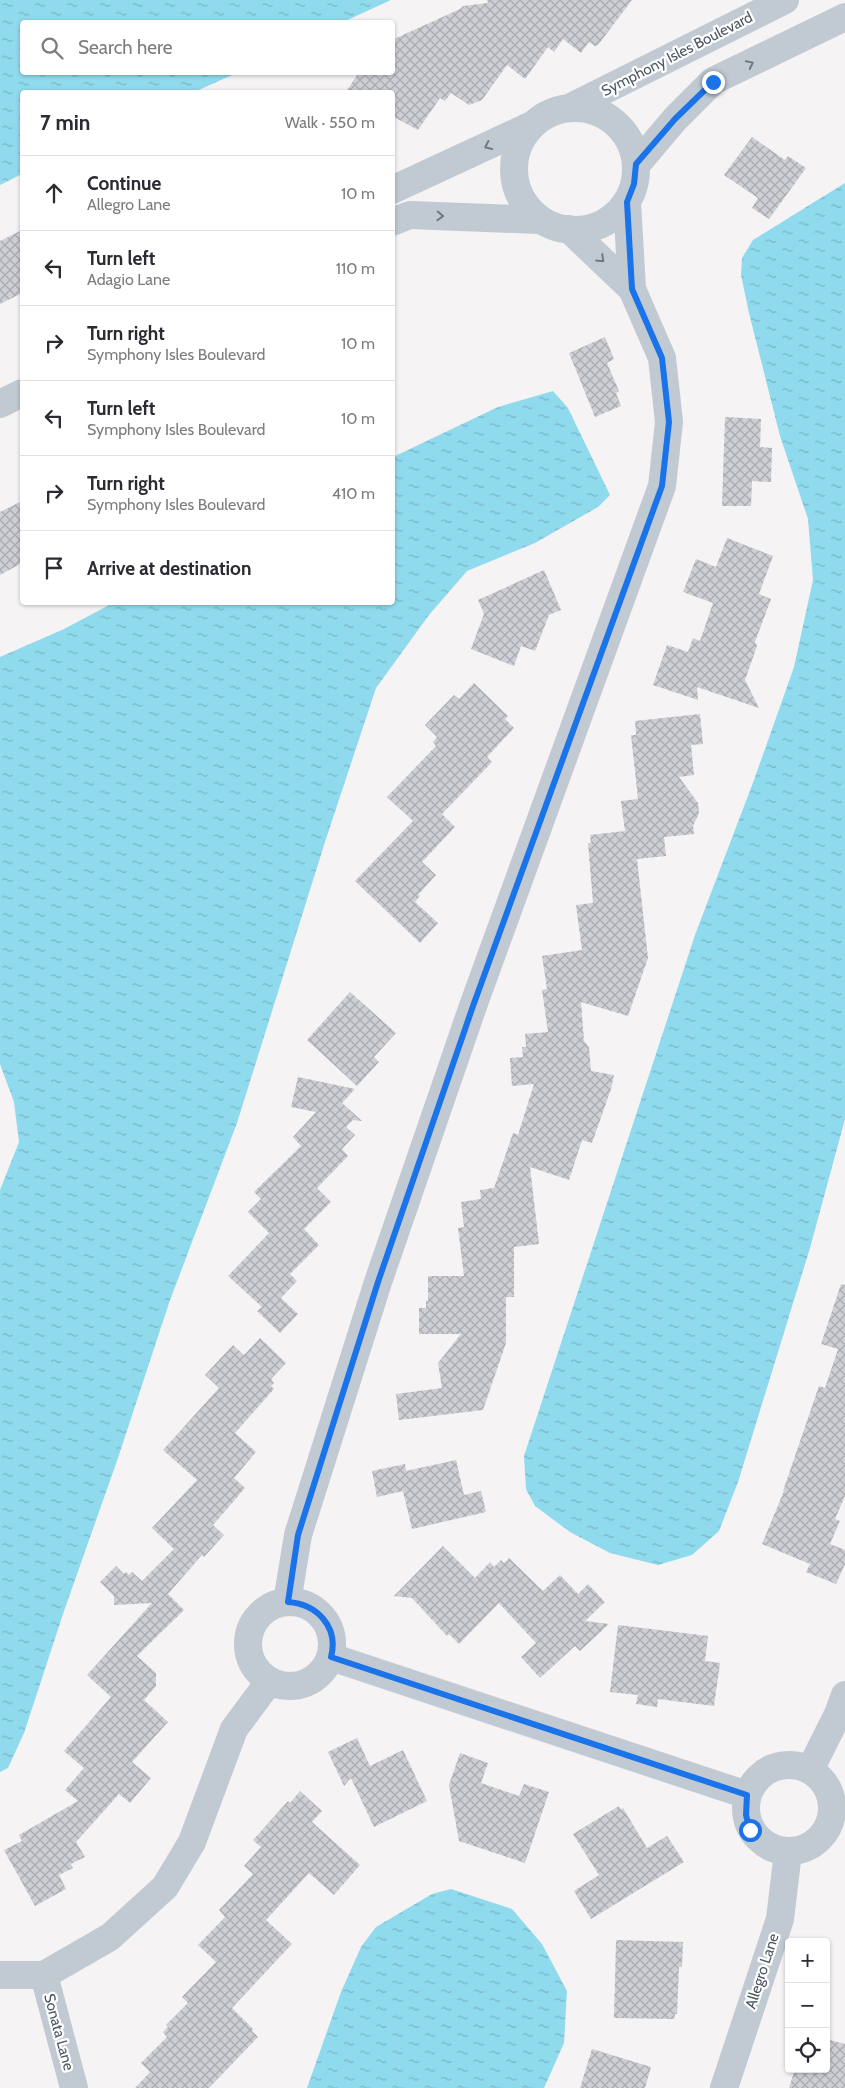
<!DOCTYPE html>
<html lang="en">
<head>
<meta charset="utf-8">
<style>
	body { margin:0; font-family:Cabin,sans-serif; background:#f2f2f3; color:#2b2b33 }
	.controls { position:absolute; right:15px; bottom:15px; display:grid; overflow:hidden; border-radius:5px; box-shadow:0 1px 4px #0004 }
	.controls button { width:45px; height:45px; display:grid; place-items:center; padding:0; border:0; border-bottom:1px solid #e1e1e2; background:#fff; color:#2b2b33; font:25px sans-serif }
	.stop { position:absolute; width:15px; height:15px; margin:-11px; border:4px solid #1a73e8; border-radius:50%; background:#fff }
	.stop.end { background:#1a73e8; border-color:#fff; box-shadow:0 1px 5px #0008 }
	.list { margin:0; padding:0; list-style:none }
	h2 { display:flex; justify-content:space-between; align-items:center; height:65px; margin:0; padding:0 20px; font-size:21px }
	h2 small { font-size:16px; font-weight:400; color:#7c7c81 }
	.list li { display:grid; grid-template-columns:32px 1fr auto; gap:15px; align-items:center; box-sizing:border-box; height:75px; padding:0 20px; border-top:1px solid #e1e1e2 }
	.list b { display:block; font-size:19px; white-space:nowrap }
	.list p { margin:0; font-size:16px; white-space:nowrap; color:#7c7c81 }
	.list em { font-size:16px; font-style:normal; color:#7c7c81 }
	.icon { flex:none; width:28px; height:28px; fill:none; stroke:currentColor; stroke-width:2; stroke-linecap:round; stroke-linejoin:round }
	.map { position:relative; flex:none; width:845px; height:2088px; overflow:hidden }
	.search { position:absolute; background:#fff; box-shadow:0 1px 4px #0004; left:20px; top:20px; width:375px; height:55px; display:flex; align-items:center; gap:12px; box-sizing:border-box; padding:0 18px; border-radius:5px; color:#7c7c81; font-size:19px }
	.panel { position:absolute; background:#fff; box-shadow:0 1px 4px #0004; left:20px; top:90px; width:375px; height:515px; border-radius:5px }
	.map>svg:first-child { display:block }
</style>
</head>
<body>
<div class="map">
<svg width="845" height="2088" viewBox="0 0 845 2088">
	<defs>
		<pattern id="water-ripples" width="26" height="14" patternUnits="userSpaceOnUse" patternTransform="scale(1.25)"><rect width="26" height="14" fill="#90daee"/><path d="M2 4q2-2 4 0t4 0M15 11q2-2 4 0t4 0" fill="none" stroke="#78b4c4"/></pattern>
		<pattern id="building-cross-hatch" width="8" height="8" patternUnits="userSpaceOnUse" patternTransform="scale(1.25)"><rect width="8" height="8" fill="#cdcfd5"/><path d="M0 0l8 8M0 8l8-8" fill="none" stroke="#a8abb0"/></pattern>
	</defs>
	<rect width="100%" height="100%" fill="#f5f3f3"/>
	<!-- water -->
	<path fill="url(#water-ripples)" d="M0,0H391L343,22H22V72L237,73L194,92H22V174L0,185Z
		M845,183V1119L810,1248L738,1482L719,1531L692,1555L658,1565L610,1553L570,1532L535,1506L526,1489L524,1456L695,935L754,780L794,667L813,580L808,519L780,436L749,313L741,275L742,258L753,240Z
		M553,391L568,408L610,495L598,507L535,543L467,571L429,615L376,688L325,842L237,1123L169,1303L118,1458L64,1611L24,1733L8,1768L0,1772V1190L19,1142L14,1102L0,1064V657L64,629L113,603L392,602L393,457L498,407Z
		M451,1889L512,1909L542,1944L567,1991L564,2043L544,2088H307L341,1992L361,1947L376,1927L432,1894Z"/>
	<!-- building -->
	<path fill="url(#building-cross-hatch)" d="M487,0H632L598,45L595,46L589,42L581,53L563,39L554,52L548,47L525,79L507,65L482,100L469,105L451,93L445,101L440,98L418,130L392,116V92H346L359,72H392V40L460,9L463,6L488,3Z
		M752,137L785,160L788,156L806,168L769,219L752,208L758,198L724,175Z
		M22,230V293L0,304V241Z
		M605,337L614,359L607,363L619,391L616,393L621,406L595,417L569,353Z
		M725,417L761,419L760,447L772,448L771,482L752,481L751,506H722Z
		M22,501V563L0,575V512Z
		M727,538L773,556L759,594L771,599L755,642L757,646L745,680L759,708L697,687L698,700L653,685L667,645L688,652L693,638L700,641L713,603L683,592L696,559L716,567Z
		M544,570L561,610L549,615L535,651L521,646L514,666L471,649L484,614L478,600Z
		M474,683L508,716L505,719L514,728L487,757L492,762L442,814L455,827L422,862L436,875L418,895L420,896L415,902L438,923L420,943L355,881L413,821L387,797L436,746L433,742L437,737L425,725L454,695L459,699Z
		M700,714L703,744L691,745L694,775L679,777L698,803L699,813L693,826L694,834L664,837L666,856L637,859L648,958L628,1016L581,1002L584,1041L589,1047L591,1071L614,1075L611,1089L592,1143L582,1140L569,1180L530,1167L539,1244L514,1247V1297H506V1343L483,1410L399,1420L396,1394L442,1388L438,1363L461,1334H419V1308H426V1300L428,1301V1276H464L458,1228L464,1227L461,1202L481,1199L480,1190L494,1188L513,1133L518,1135L534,1084L512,1086L510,1058L523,1057L522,1047H526L525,1034L548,1032L542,990L547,989L542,956L582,950L576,905L593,903L588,843H591L590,835L625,831L621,801L638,799L631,735H636L635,721Z
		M350,992L396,1033L374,1057L379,1062L357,1086L307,1040Z
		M298,1077L355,1089L342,1103L362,1121L353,1120L346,1127L355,1135L342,1149L348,1156L317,1188L331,1202L304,1229L319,1245L290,1274L297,1281L281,1298L298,1314L280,1333L257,1311L262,1307L228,1276L269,1233L248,1212L261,1199L254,1192L301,1146L293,1137L316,1112L291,1107Z
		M841,1284L845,1285V1496L835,1519L840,1521L830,1544L845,1550V1564L836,1584L806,1572L810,1564L762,1544L784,1491H783L819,1386L825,1388L838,1349L821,1344Z
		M260,1338L286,1363L271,1379L274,1383L271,1386L274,1389L235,1433L256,1452L234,1478L245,1488L213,1525L224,1535L204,1557L202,1555L168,1594L184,1610L137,1656L156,1673V1686L144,1700L168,1722L132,1762L151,1778L130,1803L119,1794L76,1842L85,1857L71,1864L73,1868L59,1875L66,1889L35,1906L4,1850L22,1841L19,1835L78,1801L65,1790L84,1768L64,1751L111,1697L87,1675L152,1603L114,1605V1596L100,1582L116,1566L124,1574L126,1572L129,1575L132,1572L142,1581L174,1549L152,1528L197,1480L163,1450L219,1388L205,1375L233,1345L244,1355Z
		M456,1460L464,1495L481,1491L486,1512L412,1529L403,1491L377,1497L372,1471L405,1464L406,1471Z
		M443,1546L475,1578L490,1562L494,1567L501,1560L504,1563L509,1558L543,1591L560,1575L578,1594L588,1584L605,1602L585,1621L609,1624L580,1651L575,1646L540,1678L521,1657L536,1643L499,1603L459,1644L449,1634L447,1636L412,1598L394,1596Z
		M618,1625L708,1636L705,1661L720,1663L714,1706L658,1699L657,1707L636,1704L638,1695L610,1692Z
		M357,1738L370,1766L403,1750L427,1801L374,1827L351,1778L344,1786L328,1752Z
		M460,1753L488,1763L481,1783L519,1796L524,1784L549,1792L525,1863L459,1841L449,1785Z
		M300,1791L322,1811L312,1822L360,1865L334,1895L309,1873L266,1920L292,1944L232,2008L253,2029L252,2031L258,2037L209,2088H135L150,2072L141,2063L167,2037L163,2032L168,2027L166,2025L188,2003L182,1997L216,1962L198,1945L225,1917L219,1910L253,1874L244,1866L261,1847L253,1840L288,1801L290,1803Z
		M619,1806L621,1810L623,1808L647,1848L667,1836L684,1862L591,1919L574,1891L599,1875L573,1834Z
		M616,1940L683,1942L682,1967H679L677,2014H675L674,2019L614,2018Z
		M826,2039L845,2044V2088H789L795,2069H826Z
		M592,2049L651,2067L645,2088H580Z"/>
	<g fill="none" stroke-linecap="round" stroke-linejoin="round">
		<!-- street -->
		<path stroke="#c1cad2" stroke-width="28" d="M569,108L785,0
			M514 169a61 61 0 1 1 122 0a61 61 0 1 1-122 0Z
			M637,164L675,119L713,81L845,17
			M392,190L532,125
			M392,222L410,215L539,220
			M569,229L632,289
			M0,404L22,393
			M248 1644a42 42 0 1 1 84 0a42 42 0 1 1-84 0Z
			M287,1602L298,1535L378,1282L473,1006L662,486L669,422L662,358L632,289L627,202
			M331,1657L747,1795
			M746 1808a43 43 0 1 1 86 0a43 43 0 1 1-86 0Z
			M810,1770L838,1714L845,1695
			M0,1975H44L110,1937L165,1887L192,1842L234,1729L269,1682
			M44,1975L74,2088
			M724,2088L780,1919L788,1852"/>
	</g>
	<!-- one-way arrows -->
	<defs><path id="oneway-chevron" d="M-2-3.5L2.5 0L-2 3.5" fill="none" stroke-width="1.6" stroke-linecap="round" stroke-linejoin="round" transform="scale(1.25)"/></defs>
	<g stroke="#6e7983">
		<use href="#oneway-chevron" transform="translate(750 64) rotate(-26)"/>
		<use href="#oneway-chevron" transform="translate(488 146) rotate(155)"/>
		<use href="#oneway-chevron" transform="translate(440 216) rotate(2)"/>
		<use href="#oneway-chevron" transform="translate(601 259) rotate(44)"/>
	</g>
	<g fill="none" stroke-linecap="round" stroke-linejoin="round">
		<!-- route -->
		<path stroke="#1a73e8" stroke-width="6" d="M713,82L675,119L636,164L634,184L627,202L632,289L662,358L669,422L662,486L473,1006L378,1282L298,1535L288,1602C317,1604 339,1627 331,1657L747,1795L746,1815L750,1830"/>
	</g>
	<g text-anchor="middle" stroke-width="4.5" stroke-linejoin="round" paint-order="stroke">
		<!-- street labels -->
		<g font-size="15" fill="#4a5661" stroke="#fff">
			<text transform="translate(677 54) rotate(-27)" y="5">Symphony Isles Boulevard</text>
			<text transform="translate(762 1971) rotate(-72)" y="5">Allegro Lane</text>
			<text transform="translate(59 2032) rotate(75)" y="5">Sonata Lane</text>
		</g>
	</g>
</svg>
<div class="controls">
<button>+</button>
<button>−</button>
<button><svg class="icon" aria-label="locate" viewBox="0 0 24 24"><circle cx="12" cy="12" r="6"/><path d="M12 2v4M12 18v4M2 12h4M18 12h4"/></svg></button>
</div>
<div class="stop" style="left:750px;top:1830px"></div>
<div class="stop end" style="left:713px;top:82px"></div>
<div class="search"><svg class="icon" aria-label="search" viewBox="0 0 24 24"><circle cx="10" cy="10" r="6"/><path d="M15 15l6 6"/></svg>Search here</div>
<section class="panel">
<h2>7 min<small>Walk · 550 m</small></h2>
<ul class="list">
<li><svg class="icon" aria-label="ahead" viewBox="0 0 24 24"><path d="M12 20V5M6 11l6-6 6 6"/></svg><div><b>Continue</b><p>Allegro Lane</p></div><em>10 m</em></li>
<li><svg class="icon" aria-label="left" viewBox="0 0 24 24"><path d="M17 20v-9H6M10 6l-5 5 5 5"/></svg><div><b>Turn left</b><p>Adagio Lane</p></div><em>110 m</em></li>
<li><svg class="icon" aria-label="right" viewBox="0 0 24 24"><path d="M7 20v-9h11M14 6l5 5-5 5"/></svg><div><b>Turn right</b><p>Symphony Isles Boulevard</p></div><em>10 m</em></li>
<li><svg class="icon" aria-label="left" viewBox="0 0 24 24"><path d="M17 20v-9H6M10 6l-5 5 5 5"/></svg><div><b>Turn left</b><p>Symphony Isles Boulevard</p></div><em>10 m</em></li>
<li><svg class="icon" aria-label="right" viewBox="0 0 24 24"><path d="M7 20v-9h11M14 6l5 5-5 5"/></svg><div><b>Turn right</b><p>Symphony Isles Boulevard</p></div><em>410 m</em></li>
<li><svg class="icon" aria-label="arrive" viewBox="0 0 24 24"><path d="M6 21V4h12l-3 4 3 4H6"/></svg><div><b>Arrive at destination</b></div></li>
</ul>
</section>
</div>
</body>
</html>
